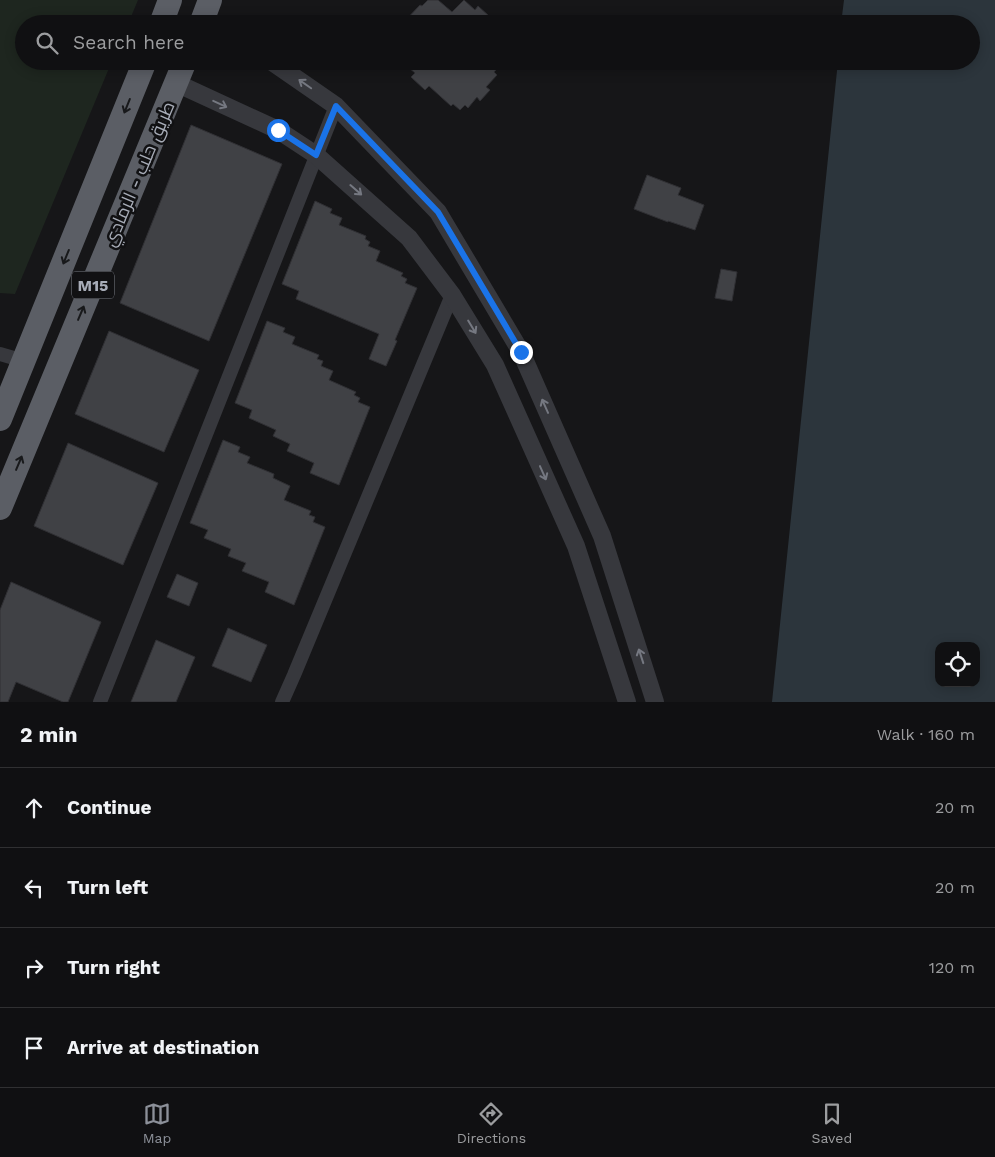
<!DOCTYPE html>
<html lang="en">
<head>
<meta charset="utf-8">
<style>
	body { margin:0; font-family:"Work Sans",Cairo,sans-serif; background:#19191b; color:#f1f3f6 }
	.controls { position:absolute; right:15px; bottom:15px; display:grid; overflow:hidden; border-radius:10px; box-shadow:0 2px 12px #0003 }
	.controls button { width:45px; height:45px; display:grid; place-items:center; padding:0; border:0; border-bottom:1px solid #303032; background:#101012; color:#f1f3f6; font:25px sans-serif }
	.stop { position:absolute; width:15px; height:15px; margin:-11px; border:4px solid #1a73e8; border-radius:50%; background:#fff }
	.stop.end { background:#1a73e8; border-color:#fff; box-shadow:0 1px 5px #0008 }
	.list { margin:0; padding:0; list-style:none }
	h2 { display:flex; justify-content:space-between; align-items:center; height:65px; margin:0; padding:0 20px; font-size:21px }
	h2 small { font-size:16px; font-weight:400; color:#9c9d9f }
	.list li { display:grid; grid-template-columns:32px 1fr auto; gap:15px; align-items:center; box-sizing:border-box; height:80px; padding:0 20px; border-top:1px solid #303032 }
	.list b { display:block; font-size:19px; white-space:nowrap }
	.list em { font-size:16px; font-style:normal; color:#9c9d9f }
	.icon { flex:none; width:28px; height:28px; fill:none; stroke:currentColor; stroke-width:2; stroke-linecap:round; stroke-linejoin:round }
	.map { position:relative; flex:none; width:995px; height:702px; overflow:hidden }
	.search { position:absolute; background:#101012; box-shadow:0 2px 12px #0003; left:15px; right:15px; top:15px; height:55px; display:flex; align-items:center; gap:12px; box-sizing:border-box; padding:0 18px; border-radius:28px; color:#9c9d9f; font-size:19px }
	.sheet { height:385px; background:#101012 }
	nav { display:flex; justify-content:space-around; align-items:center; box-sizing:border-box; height:70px; border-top:1px solid #303032; background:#101012; font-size:14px; color:#9c9d9f }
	nav a { display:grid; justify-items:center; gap:2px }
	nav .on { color:#8c9099 }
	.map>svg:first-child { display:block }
</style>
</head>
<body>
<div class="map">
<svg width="995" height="702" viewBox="0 0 995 702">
	<rect width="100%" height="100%" fill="#161618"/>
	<!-- green -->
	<path fill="#1e261f" d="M0,0H138L128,24H24V61H112L15,294L0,293Z"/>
	<!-- water -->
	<path fill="#2c353c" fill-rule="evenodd" d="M844,0H995V702H772L838,61H971V24H841ZM939,646H976V683H939Z"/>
	<!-- building -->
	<path fill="#404145" stroke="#303034" d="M428,0H438L452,12L464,0L475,10L478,6L489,16L486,20L491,24H402L420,5L422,6Z
		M401,61H504L494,72L497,75L486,87L490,90L480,101L477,97L468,108L465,105L460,110L453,104L451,106L429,86L425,90L411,77L415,73Z
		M191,125L282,164L209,341L120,303Z
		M647,175L681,188L678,195L704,205L695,230L668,221V222L634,209Z
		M315,201L332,209L330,213L342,218L339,225L366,236L365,239L370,242L368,246L380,251L376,261L403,273L401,276L407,279L405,283L417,288L395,340L397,341L386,366L369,359L379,334L296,299L299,291L282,284Z
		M721,269L737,272L732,301L715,298Z
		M267,321L285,328L283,332L295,337L292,344L319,355L317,359L323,361L321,366L333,371L329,380L356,392L354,395L360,398L358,402L370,407L339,485L310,473L314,463L287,451L290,444L273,436L276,430L249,418L252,410L235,403Z
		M109,331L199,370L164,452L75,414Z
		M223,440L240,447L238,452L250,457L247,463L274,474L273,478L290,486L284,500L311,511L309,515L315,517L313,522L325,527L294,605L265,592L269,582L242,571L246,563L228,556L231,549L204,538L208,530L190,523Z
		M68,443L158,483L123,565L34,526Z
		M177,574L198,583L189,606L167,597Z
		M11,582L101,622L68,702H63L16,682L8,702H0V610Z
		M228,628L267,645L251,682L212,666Z
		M156,640L195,657L176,702H131Z"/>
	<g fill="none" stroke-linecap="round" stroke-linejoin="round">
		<!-- minor -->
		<path stroke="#37383d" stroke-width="14" d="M0,354L24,361
			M100,702L336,106
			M282,702L294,675L452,295"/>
		<!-- tertiary -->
		<path stroke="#37383d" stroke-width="18" d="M271,61L336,106L438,212L521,352L602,536L655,702
			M176,83L278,130L316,155L409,238L452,295L495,365L576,546L627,702"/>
		<!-- trunk -->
		<path stroke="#5b5e65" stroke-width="24" d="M161,24L170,0
			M201,24L210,0
			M0,419L145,61
			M0,508L185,61"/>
	</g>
	<!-- one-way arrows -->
	<defs><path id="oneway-shaft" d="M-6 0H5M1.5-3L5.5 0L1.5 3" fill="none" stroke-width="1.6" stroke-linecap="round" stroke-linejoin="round" transform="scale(1.25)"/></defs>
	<g stroke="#757881">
		<use href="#oneway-shaft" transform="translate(305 84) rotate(-145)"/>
		<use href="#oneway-shaft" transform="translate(220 104) rotate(25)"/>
		<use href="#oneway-shaft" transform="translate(356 190) rotate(41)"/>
		<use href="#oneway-shaft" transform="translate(472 327) rotate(59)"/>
		<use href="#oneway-shaft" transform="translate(545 406) rotate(-114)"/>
		<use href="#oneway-shaft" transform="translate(543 473) rotate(66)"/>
		<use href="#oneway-shaft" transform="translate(641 656) rotate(-108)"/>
	</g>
	<g stroke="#18191b">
		<use href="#oneway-shaft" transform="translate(127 106) rotate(112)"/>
		<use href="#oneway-shaft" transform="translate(66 257) rotate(112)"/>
		<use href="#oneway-shaft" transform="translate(81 313) rotate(-67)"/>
		<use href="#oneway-shaft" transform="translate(19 463) rotate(-67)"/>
	</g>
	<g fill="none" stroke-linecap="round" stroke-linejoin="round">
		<!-- route -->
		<path stroke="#1a73e8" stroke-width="6" d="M278,130L316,155L336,106L438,212L521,352"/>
	</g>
	<g text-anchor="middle" stroke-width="5" stroke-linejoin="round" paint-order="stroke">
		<!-- shield labels -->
		<rect fill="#111113" stroke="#7b7e86" stroke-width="1" x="72" y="271.5" width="42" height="27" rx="4"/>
		<g font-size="16" font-weight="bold" fill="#a8adb8">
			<text x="93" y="291">M15</text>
		</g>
		<!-- street labels -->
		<g font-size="18" fill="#a8adb8" stroke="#111113">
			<text transform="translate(139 174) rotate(-67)" y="6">طريق حلب - الرمادي</text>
		</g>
	</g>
</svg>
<div class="controls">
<button><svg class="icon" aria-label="locate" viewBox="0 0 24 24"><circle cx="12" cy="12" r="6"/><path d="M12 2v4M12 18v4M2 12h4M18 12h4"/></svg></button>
</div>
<div class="stop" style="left:278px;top:130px"></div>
<div class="stop end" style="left:521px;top:352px"></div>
<div class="search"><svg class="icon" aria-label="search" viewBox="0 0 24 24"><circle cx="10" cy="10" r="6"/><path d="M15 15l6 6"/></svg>Search here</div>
</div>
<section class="sheet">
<h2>2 min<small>Walk · 160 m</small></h2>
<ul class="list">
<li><svg class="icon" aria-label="ahead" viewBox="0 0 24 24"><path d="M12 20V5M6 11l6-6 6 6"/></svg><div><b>Continue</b></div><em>20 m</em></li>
<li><svg class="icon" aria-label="left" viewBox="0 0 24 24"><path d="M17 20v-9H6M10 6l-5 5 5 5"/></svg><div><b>Turn left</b></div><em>20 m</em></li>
<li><svg class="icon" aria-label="right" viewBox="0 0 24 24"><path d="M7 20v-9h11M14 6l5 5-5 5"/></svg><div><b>Turn right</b></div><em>120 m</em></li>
<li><svg class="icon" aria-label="arrive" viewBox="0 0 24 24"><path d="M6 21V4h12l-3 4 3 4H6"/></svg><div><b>Arrive at destination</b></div></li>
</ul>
</section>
<nav>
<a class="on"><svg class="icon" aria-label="map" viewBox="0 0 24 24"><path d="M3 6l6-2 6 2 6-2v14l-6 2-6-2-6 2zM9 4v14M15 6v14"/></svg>Map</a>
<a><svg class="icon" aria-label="directions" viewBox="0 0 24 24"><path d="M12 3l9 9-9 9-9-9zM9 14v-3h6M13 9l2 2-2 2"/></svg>Directions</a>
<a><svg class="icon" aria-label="saved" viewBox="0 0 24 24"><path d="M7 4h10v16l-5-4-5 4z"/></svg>Saved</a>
</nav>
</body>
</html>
